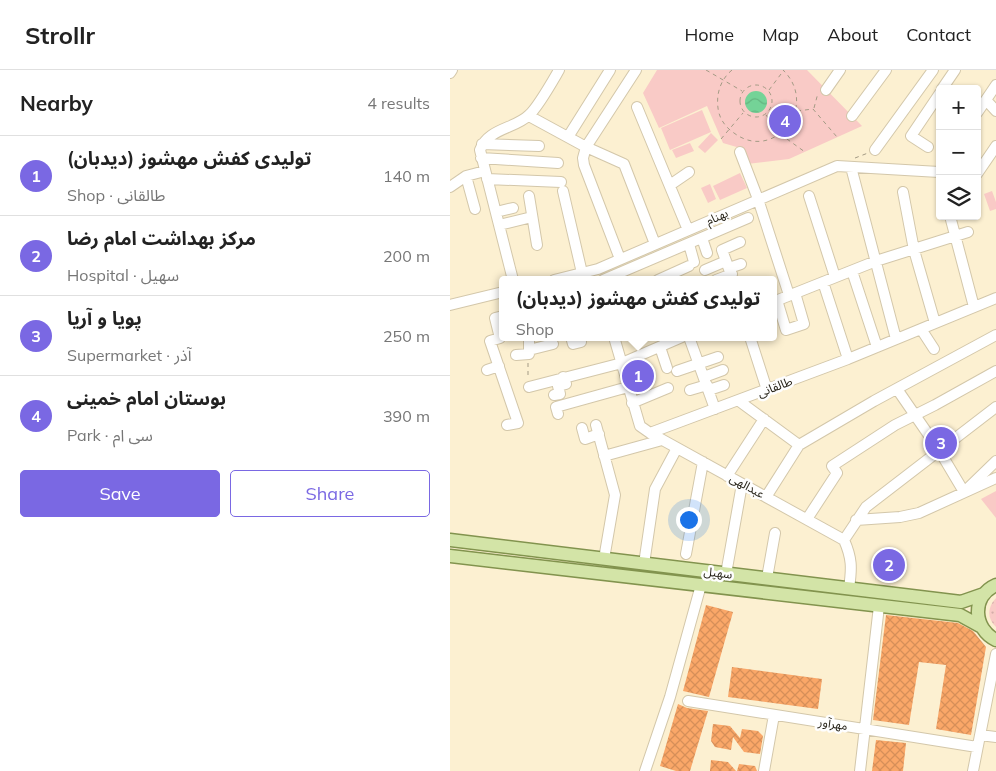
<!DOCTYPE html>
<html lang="en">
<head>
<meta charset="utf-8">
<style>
	body { margin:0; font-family:Mulish,"Noto Sans Arabic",sans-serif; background:#f6f6f6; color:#222 }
	.controls { position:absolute; right:15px; top:15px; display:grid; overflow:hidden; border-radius:5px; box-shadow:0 1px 4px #0004 }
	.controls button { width:45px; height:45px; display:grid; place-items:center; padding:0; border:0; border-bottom:1px solid #e0e0e0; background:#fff; color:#222; font:25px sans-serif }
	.you { position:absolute; left:238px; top:449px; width:18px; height:18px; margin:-12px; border:4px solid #fff; border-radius:50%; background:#1a73e8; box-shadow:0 0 0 8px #1a73e833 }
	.badge { display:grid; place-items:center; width:32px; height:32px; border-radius:50%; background:#7a68e3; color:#fff; font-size:16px; font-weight:700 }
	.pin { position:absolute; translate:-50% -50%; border:2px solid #fff; box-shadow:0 1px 5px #0006 }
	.popup { position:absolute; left:49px; top:206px; width:278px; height:65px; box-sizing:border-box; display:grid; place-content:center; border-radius:5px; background:#fff; filter:drop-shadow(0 1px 4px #0005); font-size:16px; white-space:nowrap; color:#767676 }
	.popup b { font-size:19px; color:#222 }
	.popup::after { content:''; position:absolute; left:50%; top:100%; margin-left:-10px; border:10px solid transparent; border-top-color:#fff }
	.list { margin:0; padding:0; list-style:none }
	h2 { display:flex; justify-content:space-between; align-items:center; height:65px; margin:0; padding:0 20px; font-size:21px }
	h2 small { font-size:16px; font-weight:400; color:#767676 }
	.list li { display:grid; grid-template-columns:32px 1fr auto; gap:15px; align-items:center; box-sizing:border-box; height:80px; padding:0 20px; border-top:1px solid #e0e0e0 }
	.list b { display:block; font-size:19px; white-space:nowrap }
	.list p { margin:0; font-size:16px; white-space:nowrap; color:#767676 }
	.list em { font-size:16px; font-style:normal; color:#767676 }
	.actions { display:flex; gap:10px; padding:15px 20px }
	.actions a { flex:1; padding:11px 0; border:1px solid #7a68e3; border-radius:5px; text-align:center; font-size:18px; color:#7a68e3 }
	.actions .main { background:#7a68e3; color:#fff }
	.icon { flex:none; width:28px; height:28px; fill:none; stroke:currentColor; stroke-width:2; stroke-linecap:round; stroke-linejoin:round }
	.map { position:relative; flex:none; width:546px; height:701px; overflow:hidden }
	header { display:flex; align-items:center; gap:30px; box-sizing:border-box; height:70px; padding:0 25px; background:#fff; border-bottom:1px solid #e0e0e0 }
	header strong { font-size:24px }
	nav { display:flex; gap:28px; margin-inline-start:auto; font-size:18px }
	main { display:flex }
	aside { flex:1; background:#fff }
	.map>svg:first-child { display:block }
</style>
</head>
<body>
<header>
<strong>Strollr</strong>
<nav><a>Home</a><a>Map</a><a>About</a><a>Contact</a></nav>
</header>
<main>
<aside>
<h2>Nearby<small>4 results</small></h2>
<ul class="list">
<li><span class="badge">1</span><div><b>تولیدی کفش مهشوز (دیدبان)</b><p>Shop · طالقانی</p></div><em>140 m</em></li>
<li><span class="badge">2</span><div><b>مرکز بهداشت امام رضا</b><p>Hospital · سهیل</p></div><em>200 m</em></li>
<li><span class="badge">3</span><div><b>پویا و آریا</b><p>Supermarket · آذر</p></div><em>250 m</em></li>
<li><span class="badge">4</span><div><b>بوستان امام خمینی</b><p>Park · سی ام</p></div><em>390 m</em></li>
</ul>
<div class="actions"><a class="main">Save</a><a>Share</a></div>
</aside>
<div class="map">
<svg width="546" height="701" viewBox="0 0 546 701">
	<defs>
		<pattern id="grass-dots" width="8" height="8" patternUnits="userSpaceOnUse" patternTransform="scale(1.25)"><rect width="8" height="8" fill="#f9cac6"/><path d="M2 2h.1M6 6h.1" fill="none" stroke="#d5ada9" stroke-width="1.8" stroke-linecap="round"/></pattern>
		<pattern id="water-waves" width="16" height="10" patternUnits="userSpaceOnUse" patternTransform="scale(1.25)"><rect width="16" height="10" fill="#74d397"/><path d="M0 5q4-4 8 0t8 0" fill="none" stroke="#64b581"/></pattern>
		<pattern id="building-cross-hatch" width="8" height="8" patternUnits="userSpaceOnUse" patternTransform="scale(1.25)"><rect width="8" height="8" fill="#faa768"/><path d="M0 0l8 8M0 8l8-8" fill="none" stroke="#d68f59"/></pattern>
	</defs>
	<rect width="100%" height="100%" fill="#fcf0d1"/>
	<!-- grass -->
	<path fill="url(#grass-dots)" d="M546,528V557C537,549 537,537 546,528Z"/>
	<!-- park -->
	<path fill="#f9cac6" d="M207,0H357L412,56L339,89L297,94L290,78L273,73L257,36L209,58L193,23Z
		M252,40L261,62L220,80L211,58Z
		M261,63L268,70L255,83L248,77Z
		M240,73L244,81L226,88L222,80Z
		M290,103L297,118L270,130L263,116Z
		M260,114L266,129L258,133L251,118Z
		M542,121L546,132V139L540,141L534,124Z
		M546,421V448L531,429Z"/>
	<!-- water -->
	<path fill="url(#water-waves)" d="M295 32a11 11 0 1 1 22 0a11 11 0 1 1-22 0Z"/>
	<!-- building -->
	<path fill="url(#building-cross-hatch)" d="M256,535L283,542L259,627L233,621Z
		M436,545L508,553L523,561L536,577L521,665L486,659L496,595L469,592L459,655L423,650Z
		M282,597L372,609L368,639L278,627Z
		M228,634L237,638L258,641L240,701H226L210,696Z
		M263,654L280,656L290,668L292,659L308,661L313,666L310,684L294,682L283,667L281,680L265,677L261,671Z
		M426,670L456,673L453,701H422Z
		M261,690L278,692L286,701H260Z
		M289,694L305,696L307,701H287Z"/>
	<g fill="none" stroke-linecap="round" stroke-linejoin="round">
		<defs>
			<path id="minor" d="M0,3L2,0
				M492,19L505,0
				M376,20L390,0
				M536,30L546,41
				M187,37L238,160
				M527,43L546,15
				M79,46L136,77L174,94L205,174
				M402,46L436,0
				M118,67L160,0
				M32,74L89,76
				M478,77L461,66L490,23
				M425,80L483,0
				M290,82L308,129L339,225
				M31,88L108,93
				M401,97L446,269
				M527,104L546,76
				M16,106L25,139
				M37,109L111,112
				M220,115L239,102
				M0,117L16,106L35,101
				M113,121L132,203
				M453,122L464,180L485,253
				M79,126L87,175
				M359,126L385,207
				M46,142L63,138
				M500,146L524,237
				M49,155L82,147
				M252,168L257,183
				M239,174L244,192
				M170,189L134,95L133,88L136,77L186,0
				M279,198L291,194
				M255,200L276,191
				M402,201L427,277
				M63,210L30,80C38,58 65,59 79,45C88,37 102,12 109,0
				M104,210L148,199L387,96L489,102
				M153,210L298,148
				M208,210L239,196
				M266,210L282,204
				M283,210L272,180L290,172
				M373,212L398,289
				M327,230L336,260L354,254L345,223
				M323,232L426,191L518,162
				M0,235L53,222
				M53,246L45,248L50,268L40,271L68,353L57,355
				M471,259L484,279
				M79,267V280L103,274
				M121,267L123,274L131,272
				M164,267L190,356L200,363L394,470
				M239,267L265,339
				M300,267L317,320
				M210,277L217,298
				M66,285L79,284
				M37,300L49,296
				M227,301L268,287
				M254,307L273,300
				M79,317L172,293L232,267
				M447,319L489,380L514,422L546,391
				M240,320L257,315
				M259,320L274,315
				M104,325L110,324L108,316L116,314L113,307
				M289,331L349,375
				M182,333L218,318
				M108,344L106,337L178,317
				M146,355L165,425L154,489
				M132,358L135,369L149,364
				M200,363L398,289L546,228
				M154,386L212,370
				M277,406L314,349
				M316,427L349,375L424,331L546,265
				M357,449L387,403L382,396L445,355L485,335L546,301
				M406,450L450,447L469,443L546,408
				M394,470L416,437L546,337
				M394,470C402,488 402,498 399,518
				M236,484L253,392
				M194,494L205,419L227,378
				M276,504L292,414
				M317,508L325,463
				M238,631L527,677
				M530,665L546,667
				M195,701L220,627L251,515
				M314,701L324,645
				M410,701L429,536
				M523,701L546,584"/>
			<path id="major" d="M0,470L511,532L534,524
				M0,486L510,545L530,556
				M546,515C521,526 523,559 546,570"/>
		</defs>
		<!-- minor casing -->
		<use href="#minor" stroke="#d3c7aa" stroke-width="12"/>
		<!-- major casing -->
		<use href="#major" stroke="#82934e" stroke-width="15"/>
		<!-- path -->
		<path stroke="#a49b85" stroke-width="1" stroke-dasharray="4 4" stroke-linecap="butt" d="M256,0L292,21
			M282,0C271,9 266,23 268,38C269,48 275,57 284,63C324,93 370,36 333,0
			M290 31a16 16 0 1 1 32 0a16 16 0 1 1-32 0Z
			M319,20L334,0
			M364,38L368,23
			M347,41L363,39L387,67
			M316,45L330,64L355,82
			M271,69L293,43
			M405,88L418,83
			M78,293V309"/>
		<!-- minor -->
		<use href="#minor" stroke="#fff" stroke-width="10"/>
		<!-- major -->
		<use href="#major" stroke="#d3e4a7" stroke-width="12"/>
	</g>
	<g text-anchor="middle" stroke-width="5" stroke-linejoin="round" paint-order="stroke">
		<!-- street labels -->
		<g font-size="12" fill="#221e13" stroke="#fefefe">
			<text transform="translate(267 147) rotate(-24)" y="4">بهنام</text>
			<text transform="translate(325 317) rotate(-21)" y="4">طالقانی</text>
			<text transform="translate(297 416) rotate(29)" y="4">عبدالهی</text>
			<text transform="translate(268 503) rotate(7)" y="4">سهیل</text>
			<text transform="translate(383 654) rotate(9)" y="4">مهرآور</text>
		</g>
	</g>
</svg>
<div class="controls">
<button>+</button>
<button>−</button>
<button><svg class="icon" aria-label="layers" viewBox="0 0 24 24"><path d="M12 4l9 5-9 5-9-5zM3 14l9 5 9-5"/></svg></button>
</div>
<div class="you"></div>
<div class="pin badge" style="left:188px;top:306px">1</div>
<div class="popup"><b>تولیدی کفش مهشوز (دیدبان)</b>Shop</div>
<div class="pin badge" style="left:439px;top:495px">2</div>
<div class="pin badge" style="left:491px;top:373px">3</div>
<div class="pin badge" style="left:335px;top:51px">4</div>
</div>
</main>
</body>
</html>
